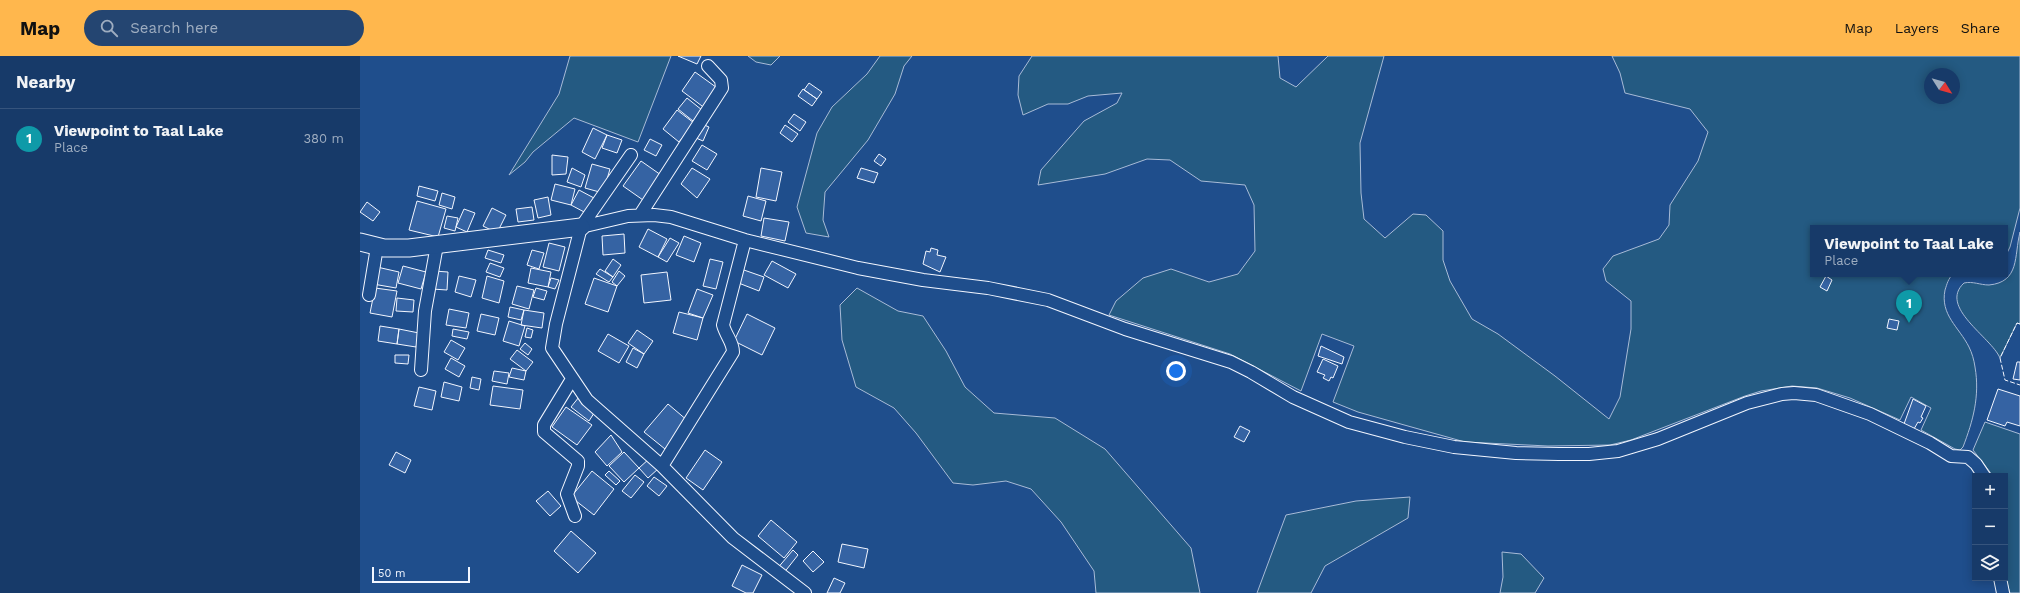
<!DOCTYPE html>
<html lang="en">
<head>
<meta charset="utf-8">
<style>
	body { margin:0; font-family:"Work Sans",sans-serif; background:#244571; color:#f1f3f6 }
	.controls { position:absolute; right:12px; bottom:12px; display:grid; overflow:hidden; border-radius:0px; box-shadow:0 2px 10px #0003 }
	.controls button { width:36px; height:36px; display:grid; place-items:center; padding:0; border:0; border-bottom:1px solid #36547d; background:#173a69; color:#f1f3f6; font:20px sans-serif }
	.compass { position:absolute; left:1564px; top:12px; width:36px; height:36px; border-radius:50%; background:#173a69; box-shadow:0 2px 10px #0003; rotate:127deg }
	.scale { position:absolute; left:12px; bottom:10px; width:98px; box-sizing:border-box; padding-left:4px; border:2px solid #f2f6ff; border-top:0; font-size:11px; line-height:14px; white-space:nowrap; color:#f2f6ff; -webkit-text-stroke:3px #1f4e8c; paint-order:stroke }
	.you { position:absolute; left:816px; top:315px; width:14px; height:14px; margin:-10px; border:3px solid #fff; border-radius:50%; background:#1a73e8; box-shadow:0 0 0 6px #1a73e833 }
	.badge { display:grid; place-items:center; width:26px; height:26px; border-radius:50%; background:#ffb74d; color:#fff; font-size:13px; font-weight:700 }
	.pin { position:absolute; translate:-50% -33px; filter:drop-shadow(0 1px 2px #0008) }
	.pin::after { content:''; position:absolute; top:21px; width:14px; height:12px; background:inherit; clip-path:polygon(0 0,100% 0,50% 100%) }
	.popup { position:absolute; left:1450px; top:169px; width:198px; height:52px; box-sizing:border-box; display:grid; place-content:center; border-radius:0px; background:#173a69; filter:drop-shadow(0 1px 3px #0005); font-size:13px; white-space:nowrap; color:#9eadc0 }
	.popup b { font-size:15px; color:#f1f3f6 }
	.popup::after { content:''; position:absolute; left:50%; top:100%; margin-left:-8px; border:8px solid transparent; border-top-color:#173a69 }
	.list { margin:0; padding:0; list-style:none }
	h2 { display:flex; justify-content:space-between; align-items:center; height:52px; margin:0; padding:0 16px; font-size:17px }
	h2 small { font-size:13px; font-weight:400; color:#9eadc0 }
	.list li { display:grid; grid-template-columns:26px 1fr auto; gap:12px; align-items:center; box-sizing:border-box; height:60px; padding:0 16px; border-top:1px solid #36547d }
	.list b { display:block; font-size:15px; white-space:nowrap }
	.list p { margin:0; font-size:13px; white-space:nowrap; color:#9eadc0 }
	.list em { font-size:13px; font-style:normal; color:#9eadc0 }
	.icon { flex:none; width:22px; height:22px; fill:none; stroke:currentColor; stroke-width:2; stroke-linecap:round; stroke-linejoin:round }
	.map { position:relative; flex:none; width:1660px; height:537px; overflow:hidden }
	header { display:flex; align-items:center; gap:24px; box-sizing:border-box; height:56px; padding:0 20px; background:#ffb74d; color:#111 }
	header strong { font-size:19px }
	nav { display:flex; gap:22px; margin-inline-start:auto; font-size:14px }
	.search { width:280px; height:36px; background:#244571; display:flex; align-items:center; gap:10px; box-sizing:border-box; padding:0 14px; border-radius:22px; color:#9eadc0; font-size:15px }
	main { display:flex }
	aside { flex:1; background:#173a69 }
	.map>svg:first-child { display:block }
</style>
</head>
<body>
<header>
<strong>Map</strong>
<div class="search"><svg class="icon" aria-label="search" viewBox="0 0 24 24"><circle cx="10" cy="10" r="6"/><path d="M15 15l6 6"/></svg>Search here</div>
<nav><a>Map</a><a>Layers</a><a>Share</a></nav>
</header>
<main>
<aside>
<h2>Nearby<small></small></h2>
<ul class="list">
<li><span class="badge" style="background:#0f9aa8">1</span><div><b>Viewpoint to Taal Lake</b><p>Place</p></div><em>380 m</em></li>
</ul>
</aside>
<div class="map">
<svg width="1660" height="537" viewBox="0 0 1660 537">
	<rect width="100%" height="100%" fill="#1f4e8c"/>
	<!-- green -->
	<path fill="#245a82" stroke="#a8bbd7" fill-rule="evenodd" d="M210,0H311L278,86L214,62L173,96L165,106L149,119L199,38Z
		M388,0H420L411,9L396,6Z
		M520,0H552L544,10L535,38L508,84L465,136L463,164L469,181L446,177L437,151L457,77L472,51L507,18Z
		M672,0H918L920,22L936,31L968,0H1024L1000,87L1001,137L1004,163L1025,182L1053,158L1066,159L1083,175V204L1090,225L1112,263L1138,278L1195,320L1249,363L1260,341L1271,273V245L1246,225L1243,213L1253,200L1299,183L1309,169L1310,149L1338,105L1348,76L1330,53L1265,37L1260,17L1252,0H1660V152L1650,191L1645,201V172H1453V218H1593C1588,223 1587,228 1585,234C1580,259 1599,271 1609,291C1612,297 1614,304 1615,311C1620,340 1613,365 1603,391L1600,394L1595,393L1561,374L1571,352L1551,341L1540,364L1490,342L1457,332L1432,330L1401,335L1385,340L1271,384L1250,389L1188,390L1105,386L998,356L973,346L994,290L962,278L941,335L870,298L749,259L756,245L783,222L811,213L849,226L878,218L895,195L894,149L885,129L841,125L810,104L787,103L745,118L678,129L681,114L724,65L757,47L762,37L728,40L708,48H688L663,59L658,39L659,20ZM1570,18H1594V42H1570Z
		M1660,176V268L1657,267L1640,302C1631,281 1578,251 1604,227C1613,225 1620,229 1629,229C1660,226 1654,200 1660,176Z
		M497,232L538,255L563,260L586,295L605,331L634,357L695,362L745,393L831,492L840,537H736L734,515L701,466L671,433L646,425L613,429L593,427L556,377L534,352L496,331L482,284L480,249Z
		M1625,366L1660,378V537H1650C1640,511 1645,450 1645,420H1633L1613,394Z
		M1050,441L1048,462L965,510L951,537H897L926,459L996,445Z
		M1142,496L1161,498L1184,522L1175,537H1140L1143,521Z"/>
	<!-- building -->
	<path fill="#3563a3" stroke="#f2f6ff" d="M318,0H341L337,8Z
		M335,16L360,34L346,53L322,35Z
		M449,27L462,36L457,43L444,34Z
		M443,33L457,43L452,50L438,40Z
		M327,42L342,54L333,65L318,53Z
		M317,54L334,67L319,86L303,73Z
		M434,58L446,66L440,75L428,66Z
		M342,68L349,71L343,85L336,82Z
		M425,69L438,78L432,86L420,77Z
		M233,72L247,79L235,103L222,96Z
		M247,79L262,84L257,97L242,92Z
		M290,83L302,89L296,100L284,94Z
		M342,89L357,98L347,114L332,105Z
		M519,98L526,103L521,110L514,105Z
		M192,99L208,101L206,118L192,119Z
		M281,105L301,119L283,144L263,130Z
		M232,108L250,113L243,137L225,132Z
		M212,112L225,119L221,131L207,126Z
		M332,112L350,123L337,142L321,128Z
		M401,112L422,116L416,145L396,141Z
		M501,112L518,117L514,127L497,122Z
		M195,128L215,133L211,149L191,144Z
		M59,130L78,135L75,145L57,140Z
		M219,134L234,142L226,157L211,149Z
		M82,137L95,141L92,153L79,149Z
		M388,140L406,145L401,165L383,160Z
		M188,141L191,159L178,162L174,144Z
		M57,145L86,153L78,181L49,174Z
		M7,146L20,156L13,165L0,156Z
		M172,151L174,164L158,166L156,153Z
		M132,152L146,159L137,177L123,170Z
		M104,153L115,157L107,176L96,171Z
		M87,160L98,162L95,175L84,172Z
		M404,162L429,166L425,185L401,180Z
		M288,173L307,183L298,201L279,191Z
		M264,178L265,197L243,199L242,180Z
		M324,180L341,187L334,206L316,199Z
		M310,182L319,187L307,206L298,201Z
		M189,187L205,191L199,215L183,211Z
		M571,192L578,194L577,199L586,201L580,216L563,208L566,195L570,196Z
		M128,194L144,199L141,207L125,202Z
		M172,194L184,197L179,213L167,209Z
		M253,203L261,209L253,221L245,215Z
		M350,203L363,206L356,233L343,230Z
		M412,205L436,218L428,232L404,219Z
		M130,207L144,212L140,221L126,216Z
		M43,210L66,216L61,233L38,227Z
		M17,211L39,216L36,232L13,228Z
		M171,212L191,216L188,231L168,227Z
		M240,213L253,221L249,226L236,218Z
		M381,213L404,221L399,235L376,226Z
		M74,215L88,216L87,234L72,233Z
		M259,215L265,220L257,230L252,226Z
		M307,216L311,244L284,247L281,219Z
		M99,220L116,224L111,241L95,236Z
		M127,220L144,225L139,247L122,242Z
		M1466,220L1472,224L1467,235L1460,231Z
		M191,222L199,224L195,233L188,231Z
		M234,222L257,230L248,256L225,248Z
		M157,230L174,234L169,253L152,248Z
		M15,232L37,235L32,261L10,257Z
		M176,232L187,235L184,244L173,241Z
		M337,233L353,239L343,262L328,257Z
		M37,242L54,244L53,256L36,255Z
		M150,251L164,254L161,264L148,261Z
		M89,253L109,257L106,272L86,269Z
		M164,254L184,257L182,272L161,269Z
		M319,256L343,262L337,284L313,277Z
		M121,258L139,262L135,279L117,275Z
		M387,258L415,272L402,299L374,285Z
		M1529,263L1539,265L1537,274L1527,272Z
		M149,265L165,270L159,290L143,285Z
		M20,270L39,273L37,288L18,285Z
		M167,272L173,274L171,282L165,281Z
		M39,273L59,277L56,291L37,288Z
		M93,273L109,276L107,283L92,280Z
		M277,274L293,285L284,298L268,287Z
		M248,278L269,290L259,307L238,295Z
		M91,284L105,292L98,304L84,296Z
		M165,287L172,293L168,299L160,293Z
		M961,290L984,301L982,308L958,300Z
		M273,292L284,298L277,312L266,306Z
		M157,294L173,306L166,315L150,303Z
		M35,299H49L48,308L35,307Z
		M91,302L105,310L99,321L85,313Z
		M963,303L978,310L973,322L971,321L969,325L963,322L965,319L957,316Z
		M1657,306H1660V324L1653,323Z
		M152,312L166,315L164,324L149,321Z
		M134,315L149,317L147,328L132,325Z
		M112,321L121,323L119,334L110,332Z
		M84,326L102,331L99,345L81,341Z
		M133,330L163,334L160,353L130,349Z
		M59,331L76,335L72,354L54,350Z
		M1638,333L1660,340V370L1647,366L1645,370L1627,364Z
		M219,341L236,354L229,365L211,351Z
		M1553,343L1566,350L1561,361L1563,362L1560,367L1558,366L1554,373L1544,368Z
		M308,348L328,365L305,393L284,376Z
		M206,351L232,369L217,389L192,371Z
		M880,370L890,375L884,386L874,381Z
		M251,379L262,396L247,410L235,396Z
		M345,394L362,406L343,434L326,422Z
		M36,396L51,404L45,417L29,409Z
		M264,396L279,412L264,426L249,410Z
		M290,402L299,412L288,422L279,412Z
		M232,415L254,433L234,459L211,441Z
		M249,415L260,425L256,429L245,419Z
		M275,419L284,426L271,442L262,435Z
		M294,421L307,430L299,440L287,430Z
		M188,435L201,450L190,460L176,445Z
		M411,464L437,486L424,502L398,480Z
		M211,475L236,497L218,517L194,495Z
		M482,488L508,493L504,512L478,506Z
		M433,494L438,499L423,518L416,514Z
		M453,495L464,506L453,516L443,505Z
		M382,509L402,519L393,537H386L372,530Z
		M474,522L485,527L480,537H467Z"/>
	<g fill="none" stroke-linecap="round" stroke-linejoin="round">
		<defs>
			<path id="street" d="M271,99L221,171L196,268L192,292L227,344L302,410L373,482L445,537
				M280,159L362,32L361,24L348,10
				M221,171L268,160L294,159L311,161L385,184L498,212L563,224L628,232L688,244L765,273L871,306L891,316L933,341L989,366L1045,381L1094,391L1156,397L1199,398H1229L1258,395L1298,383L1387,347L1422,338L1434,337L1456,339L1510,358L1570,387L1591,400L1608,401L1616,408L1624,420
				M9,239L17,191
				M61,314L65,255L77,189
				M212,323L184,369V376L218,405V410L207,438L215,460
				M302,410L373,296C373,286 366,280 363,269L385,184
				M1640,522L1643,537"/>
			<path id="secondary" d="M0,186L24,192H49L221,171"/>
		</defs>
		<!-- street casing -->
		<use href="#street" stroke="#f2f6ff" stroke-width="14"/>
		<!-- secondary casing -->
		<use href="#secondary" stroke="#f2f6ff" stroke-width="19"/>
		<!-- street -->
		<use href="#street" stroke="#1f4e8c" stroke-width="12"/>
		<!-- secondary -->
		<use href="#secondary" stroke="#1f4e8c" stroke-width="17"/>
		<!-- fence -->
		<path stroke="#f2f6ff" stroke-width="1" stroke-dasharray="5 2" stroke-linecap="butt" d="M1660,268L1657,267L1640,302L1645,324L1660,329"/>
	</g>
</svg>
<div class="controls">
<button>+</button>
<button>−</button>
<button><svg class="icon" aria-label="layers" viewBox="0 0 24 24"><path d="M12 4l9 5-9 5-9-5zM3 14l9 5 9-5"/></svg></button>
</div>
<svg class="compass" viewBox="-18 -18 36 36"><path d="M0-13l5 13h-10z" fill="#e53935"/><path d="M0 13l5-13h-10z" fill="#9eadc0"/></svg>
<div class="scale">50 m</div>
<div class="you"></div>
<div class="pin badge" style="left:1549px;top:267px;background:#0f9aa8">1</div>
<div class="popup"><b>Viewpoint to Taal Lake</b>Place</div>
</div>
</main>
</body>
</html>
